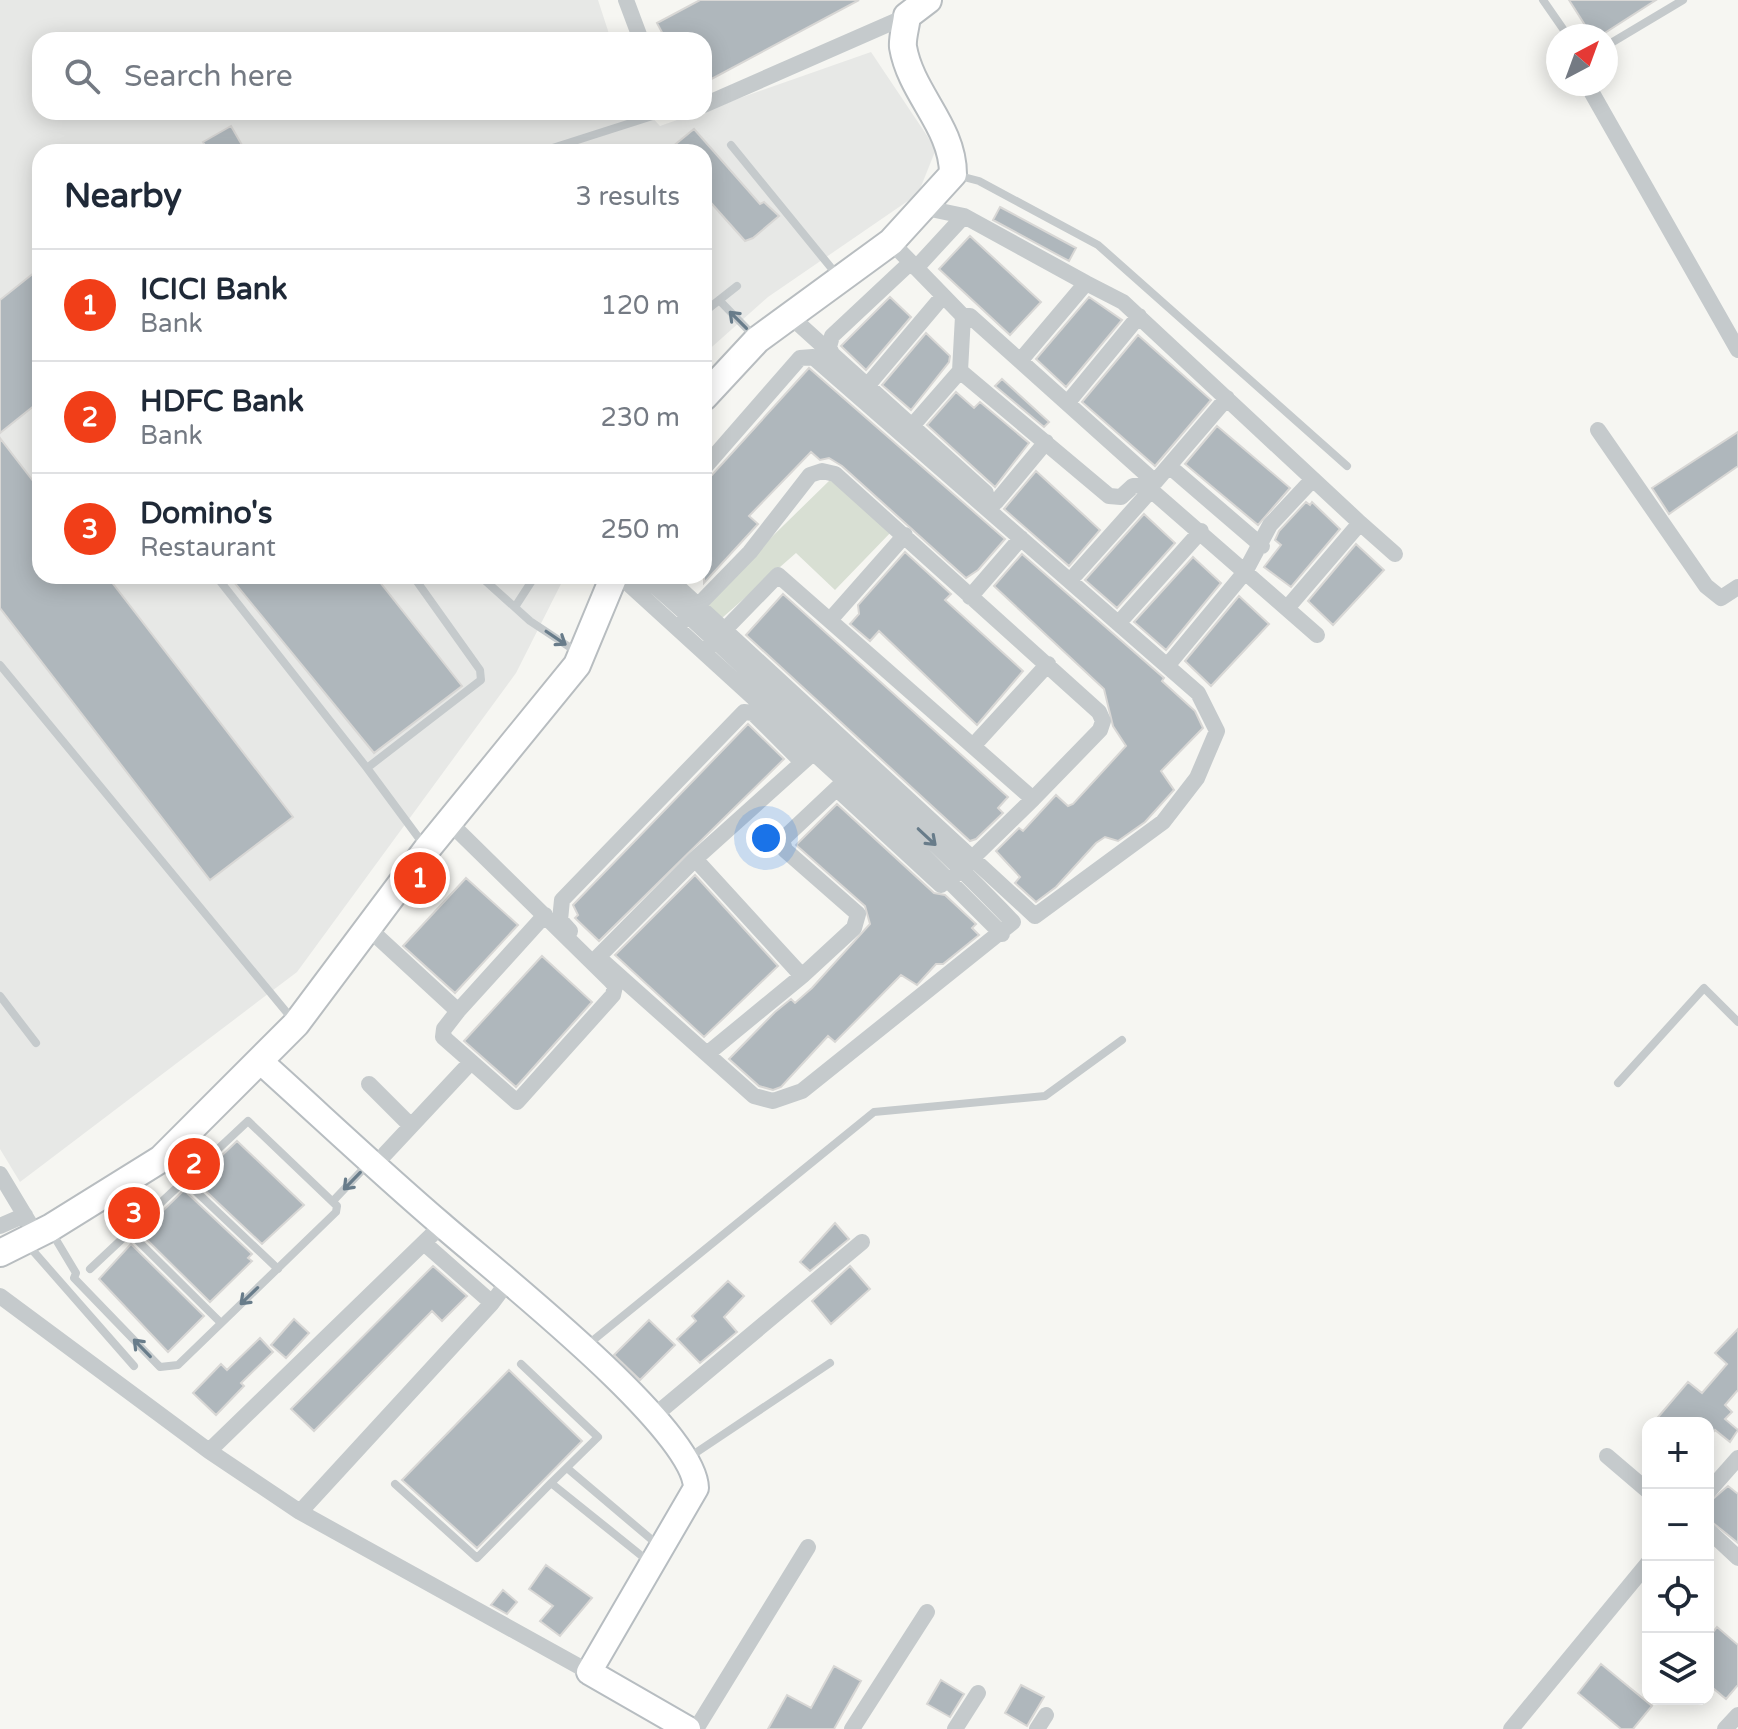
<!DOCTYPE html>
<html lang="en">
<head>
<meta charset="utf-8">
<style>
	body { margin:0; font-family:"Varela Round",sans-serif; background:#f2f2f3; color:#1f2937 }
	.controls { position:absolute; right:24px; bottom:24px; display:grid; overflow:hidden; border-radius:16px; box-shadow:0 4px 20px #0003 }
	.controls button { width:72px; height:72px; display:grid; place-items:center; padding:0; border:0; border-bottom:2px solid #e0e1e3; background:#fff; color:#1f2937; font:40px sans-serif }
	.compass { position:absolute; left:1546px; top:24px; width:72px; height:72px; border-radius:50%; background:#fff; box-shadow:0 4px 20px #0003; rotate:41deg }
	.you { position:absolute; left:766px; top:838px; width:28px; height:28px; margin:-20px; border:6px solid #fff; border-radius:50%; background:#1a73e8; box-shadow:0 0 0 12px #1a73e833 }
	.badge { display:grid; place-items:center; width:52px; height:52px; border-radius:50%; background:#f13e18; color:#fff; font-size:26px; font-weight:700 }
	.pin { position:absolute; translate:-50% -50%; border:4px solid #fff; box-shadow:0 2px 8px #0006 }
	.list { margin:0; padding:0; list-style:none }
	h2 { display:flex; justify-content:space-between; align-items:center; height:104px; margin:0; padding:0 32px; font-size:34px }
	h2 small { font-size:26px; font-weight:400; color:#747a83 }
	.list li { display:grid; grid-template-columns:52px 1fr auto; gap:24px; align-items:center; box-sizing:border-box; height:112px; padding:0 32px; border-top:2px solid #e0e1e3 }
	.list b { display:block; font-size:30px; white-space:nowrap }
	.list p { margin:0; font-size:26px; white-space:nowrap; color:#747a83 }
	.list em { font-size:26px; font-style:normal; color:#747a83 }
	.icon { flex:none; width:44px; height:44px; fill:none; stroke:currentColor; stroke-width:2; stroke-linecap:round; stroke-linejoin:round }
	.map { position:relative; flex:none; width:1738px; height:1729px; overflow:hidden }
	.search { position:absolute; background:#fff; box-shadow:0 4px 20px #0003; left:32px; top:32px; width:680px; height:88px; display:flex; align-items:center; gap:20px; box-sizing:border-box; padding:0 28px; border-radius:24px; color:#747a83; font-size:30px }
	.panel { position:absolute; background:#fff; box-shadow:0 4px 20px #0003; left:32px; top:144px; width:680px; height:440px; border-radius:24px }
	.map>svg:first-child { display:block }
</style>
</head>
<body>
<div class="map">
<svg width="1738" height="1729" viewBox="0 0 1738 1729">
	<rect width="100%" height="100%" fill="#f6f6f2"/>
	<!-- built -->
	<path fill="#e7e8e6" d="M0,0H598L611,40H40V112H647L660,126L871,52L936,149L918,194L768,297L704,354V152H40V576H565L516,673L297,972L20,1182L0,1149Z"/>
	<!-- green -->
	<path fill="#d8dfd3" d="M830,480L893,530L835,590L796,553L722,618L701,606Z"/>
	<!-- building -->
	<path fill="#afb7bc" stroke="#d8d7d5" stroke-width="2" d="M700,0H859L704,83V40H666L657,23Z
		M1569,0H1656L1600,36H1592Z
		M231,126L246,152H209L203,142Z
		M694,129L760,204L764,202L779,216L753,238L745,241L704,195V152H666Z
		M1000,207L1076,248L1069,261L993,220Z
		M970,236L1041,302L1010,335L939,269Z
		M40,268V401L0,433V300Z
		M890,297L911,317L866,370L841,346Z
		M1089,297L1122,320L1066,387L1036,359Z
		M926,333L950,356L949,362L911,410L882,385Z
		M1138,335L1211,400L1155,466L1082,402Z
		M809,368L1005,539L978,570L966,578L842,466L829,458L820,460L811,452L749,516L758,524L704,583V479L712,475Z
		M1002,379L1049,422L1044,427L995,386Z
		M956,392L974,408L980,402L1029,443L995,487L927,425Z
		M1217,426L1290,488L1258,525L1185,464Z
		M1738,432V466L1669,514L1652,488Z
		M0,438L40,490V576H107L293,817L210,880L0,608Z
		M1036,471L1100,530L1069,566L1004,509Z
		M1306,502L1310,505L1312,502L1340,529L1291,587L1264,567L1281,545L1275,540L1279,531Z
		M1144,514L1175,543L1117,608L1085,580Z
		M1356,544L1384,570L1333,625L1308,601Z
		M905,552L951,594L945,600L1023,671L977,725L879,631L870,641L850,624L859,614L858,605Z
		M1022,554L1164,678L1162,681L1195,711L1203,728L1161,771L1174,790L1145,822L1118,841L1105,837L1096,843L1056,887L1036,902L1015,883L1020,877L996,851L1019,828L1023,831L1056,795L1068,806L1073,804L1126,746L1113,726L1104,689L994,586Z
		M1193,557L1221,583L1166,650L1134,622Z
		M229,576H375L462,686L374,753Z
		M783,594L1008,797L998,808L1003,813L976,839L970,841L746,635Z
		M1239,596L1269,624L1211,686L1185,661Z
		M748,724L784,759L599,941L575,918L578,915L573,905Z
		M837,804L934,893L945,895L976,924L972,928L979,935L943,964H936L917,985L901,975L835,1042L828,1036L781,1087L773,1090L759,1086L729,1059L775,1012L791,999L795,1003L812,988L870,924L865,906L796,845Z
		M695,875L778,966L704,1037L615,955Z
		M466,878L518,925L455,993L403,946Z
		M542,956L592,1002L516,1087L464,1041Z
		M237,1141L304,1205L262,1244L195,1181Z
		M184,1190L252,1254L248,1258L252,1261L210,1302L140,1233Z
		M835,1223L849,1239L810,1271L800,1262Z
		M131,1244L204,1316L168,1352L99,1279Z
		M433,1266L467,1296L442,1321L432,1311L314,1431L291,1409Z
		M850,1266L870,1289L831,1324L812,1301Z
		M728,1281L744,1296L724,1317L737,1332L700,1363L677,1339L696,1321L692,1316Z
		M294,1319L309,1333L286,1358L271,1345Z
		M649,1320L675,1345L640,1380L614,1355Z
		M1738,1329V1390L1725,1405L1732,1412L1725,1419L1738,1430L1730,1442L1715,1430L1708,1439V1423H1653L1688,1382L1702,1393L1727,1364L1715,1353Z
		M260,1338L273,1352L241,1383L244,1386L216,1415L193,1393L221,1364L227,1370Z
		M509,1370L582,1441L477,1548L402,1480Z
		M1728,1486L1738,1494V1543L1708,1519V1503Z
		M546,1565L592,1598L560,1636L540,1621L553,1606L529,1589Z
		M503,1590L517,1602L507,1614L491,1605Z
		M1717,1627L1738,1645V1685L1726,1699L1708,1684V1638Z
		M1601,1664L1652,1706L1633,1729H1621L1578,1693Z
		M834,1666L861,1681L834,1729H768L787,1695L811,1708Z
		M941,1680L964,1694L950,1717L927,1704Z
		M1021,1685L1044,1697L1027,1726L1005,1713Z"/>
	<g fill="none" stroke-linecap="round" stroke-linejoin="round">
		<defs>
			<path id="secondary" d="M261,1062C321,1116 380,1172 442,1225C492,1269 695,1428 696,1488L589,1672L688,1729"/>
			<path id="primary" d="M704,397L757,340L891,242L953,174C953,126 911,94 903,47C902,38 906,26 907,16L928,0
				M0,1253L50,1228L161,1159L296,1024L427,849L577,665L614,576"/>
		</defs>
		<!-- secondary casing -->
		<use href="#secondary" stroke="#b7bdc1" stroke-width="28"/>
		<!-- primary casing -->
		<use href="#primary" stroke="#b8bdc0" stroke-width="30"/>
		<!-- lane -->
		<path stroke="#c5cacc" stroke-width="8" d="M1543,0L1568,36
			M1606,46L1683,0
			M731,145L837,275
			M540,152L665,112
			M956,175L979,181L1098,245L1347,466
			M719,300L755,337
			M704,312L737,286
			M216,576L367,768L481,680L480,670L413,576
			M480,576L530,621L577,652
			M515,607L535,576
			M0,665L293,1020
			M367,768L424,845
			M0,996L36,1043
			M1618,1083L1704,988L1738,1022
			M185,1181L278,1269
			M130,1184L157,1207
			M333,1201L368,1164
			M52,1233L76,1273L74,1278L160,1367L178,1365L336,1212L337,1206L248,1121L90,1269
			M130,1233L221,1323
			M27,1244L134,1366
			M586,1346L874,1112L1045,1096L1122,1040
			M521,1364L598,1437L551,1483
			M688,1458L830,1363
			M567,1468L658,1545
			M395,1484L477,1558L551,1483L648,1561"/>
		<!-- street -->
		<path stroke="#c5cacc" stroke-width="16" d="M626,0L641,40
			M1592,93L1738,350
			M704,105L907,16
			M679,112H682
			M926,208L964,216L1086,283L1020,361
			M891,242L963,316L960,371L1109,496L1121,497L1133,486L1144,484L1317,635
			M911,262L832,336L829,347L832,354L986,493
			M916,268L964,216
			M1086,283L1123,302L1360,523L1288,607
			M790,316L832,354
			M963,316H970L1155,482L1227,398
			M867,386L943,296
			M1069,401L1139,316
			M912,426L960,371
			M1598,430L1706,586L1721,598L1738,587
			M1169,466L1262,546
			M996,502L1046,442
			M1360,523L1395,554
			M1076,574L1152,489
			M620,576L897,829L1002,934
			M643,576C688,613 730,656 774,695C855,769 937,843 1013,922L802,1091L773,1101L754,1096L598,957L695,859L814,752L818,736
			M666,576L1035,916L1163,822L1197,778L1217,731L1198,693L813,357L800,358L704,468
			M970,597L1021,538
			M1124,617L1201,531
			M830,620L905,535
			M677,627L750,552L810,475L822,471L835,474L1099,712L1103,721L1100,730L1033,799
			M705,650L778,575L1033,799L951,879
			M1172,660L1245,572L1270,525L1313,479
			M973,746L1048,664
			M837,789L941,885
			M695,859L802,976L854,928L858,914L785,850L782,840L851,775
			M368,928L458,1011L444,1029L443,1037L517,1102L613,995L615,986L610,980L449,822
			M570,931L560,920L562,900L744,712L753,713L801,761
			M458,1011L545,915
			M707,1054L802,976
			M369,1084L411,1126
			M385,1154L471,1062
			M0,1174L36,1234
			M442,1225L209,1451L300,1512L492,1303L509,1280
			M0,1226L25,1215
			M424,1243L492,1303
			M0,1296L209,1451
			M654,1416L862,1242
			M1607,1456L1648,1491
			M1708,1492L1738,1458
			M300,1512L589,1672
			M1708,1530L1738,1558
			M696,1729L808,1547
			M852,1729L927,1612
			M955,1729L978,1693
			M1037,1729L1046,1715
			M1511,1729L1648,1563
			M1725,1729L1738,1715"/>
		<!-- secondary -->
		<use href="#secondary" stroke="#fff" stroke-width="24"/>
		<!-- primary -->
		<use href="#primary" stroke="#fff" stroke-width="26"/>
	</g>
	<!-- one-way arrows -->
	<defs><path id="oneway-shaft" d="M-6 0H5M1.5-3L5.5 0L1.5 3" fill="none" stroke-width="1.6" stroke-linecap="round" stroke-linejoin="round" transform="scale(2)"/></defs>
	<g stroke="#687c8a">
		<use href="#oneway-shaft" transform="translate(738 320) rotate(-135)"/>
		<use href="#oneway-shaft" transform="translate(556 638) rotate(34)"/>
		<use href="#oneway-shaft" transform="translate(927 837) rotate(43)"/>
		<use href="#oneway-shaft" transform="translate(352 1181) rotate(134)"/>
		<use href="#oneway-shaft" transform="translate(249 1296) rotate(136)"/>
		<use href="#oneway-shaft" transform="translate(142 1348) rotate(-134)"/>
	</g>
</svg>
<div class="controls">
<button>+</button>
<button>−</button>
<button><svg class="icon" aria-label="locate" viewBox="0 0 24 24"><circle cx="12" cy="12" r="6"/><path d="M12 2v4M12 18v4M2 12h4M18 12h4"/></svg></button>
<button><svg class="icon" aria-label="layers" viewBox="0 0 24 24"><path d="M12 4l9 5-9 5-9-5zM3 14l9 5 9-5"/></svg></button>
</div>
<svg class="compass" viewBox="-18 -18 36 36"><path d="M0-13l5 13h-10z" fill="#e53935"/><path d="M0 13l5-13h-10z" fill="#747a83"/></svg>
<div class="you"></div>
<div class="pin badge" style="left:420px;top:878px">1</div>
<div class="pin badge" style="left:194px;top:1164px">2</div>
<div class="pin badge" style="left:134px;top:1213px">3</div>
<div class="search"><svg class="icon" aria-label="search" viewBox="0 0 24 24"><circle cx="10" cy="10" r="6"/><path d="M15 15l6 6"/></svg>Search here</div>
<section class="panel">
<h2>Nearby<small>3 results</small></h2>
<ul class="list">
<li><span class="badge">1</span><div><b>ICICI Bank</b><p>Bank</p></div><em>120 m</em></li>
<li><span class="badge">2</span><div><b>HDFC Bank</b><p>Bank</p></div><em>230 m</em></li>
<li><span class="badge">3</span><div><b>Domino's</b><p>Restaurant</p></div><em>250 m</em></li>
</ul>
</section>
</div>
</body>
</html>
